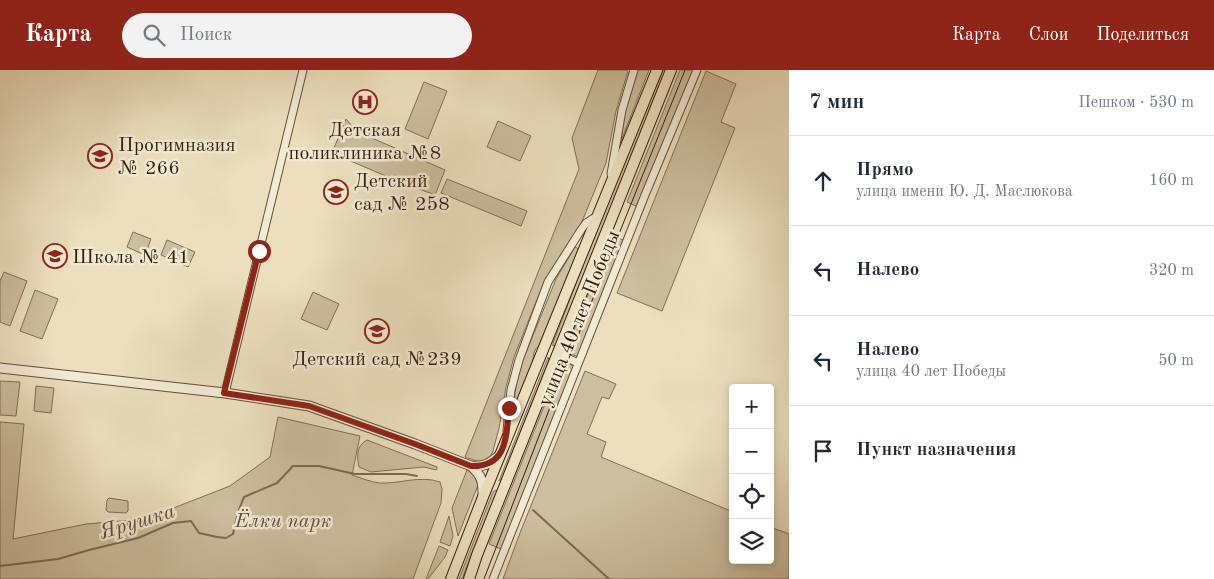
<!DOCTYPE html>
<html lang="ru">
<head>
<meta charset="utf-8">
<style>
	body { margin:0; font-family:"Old Standard TT",serif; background:#f2f2f3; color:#1f2937 }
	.controls { position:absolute; right:15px; bottom:15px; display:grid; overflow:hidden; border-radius:5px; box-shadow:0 2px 8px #0003 }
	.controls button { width:45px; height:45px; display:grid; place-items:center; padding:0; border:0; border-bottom:1px solid #e0e1e3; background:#fff; color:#1f2937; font:25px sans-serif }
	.stop { position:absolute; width:15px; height:15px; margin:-11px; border:4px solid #8f2418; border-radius:50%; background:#fff }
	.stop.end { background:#8f2418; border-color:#fff; box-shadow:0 1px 5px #0008 }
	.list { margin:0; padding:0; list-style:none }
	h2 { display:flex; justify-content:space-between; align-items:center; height:65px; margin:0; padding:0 20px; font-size:21px }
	h2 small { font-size:16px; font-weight:400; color:#747a83 }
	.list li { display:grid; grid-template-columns:32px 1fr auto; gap:15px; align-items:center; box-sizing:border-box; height:90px; padding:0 20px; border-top:1px solid #e0e1e3 }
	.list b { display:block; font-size:19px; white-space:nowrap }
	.list p { margin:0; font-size:16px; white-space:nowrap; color:#747a83 }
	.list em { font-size:16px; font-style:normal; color:#747a83 }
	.icon { flex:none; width:28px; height:28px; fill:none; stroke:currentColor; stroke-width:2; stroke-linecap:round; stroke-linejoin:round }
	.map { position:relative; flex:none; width:789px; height:509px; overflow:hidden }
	header { display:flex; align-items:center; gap:30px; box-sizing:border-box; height:70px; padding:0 25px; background:#8f2418; color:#fff }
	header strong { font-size:24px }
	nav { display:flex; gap:28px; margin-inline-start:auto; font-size:18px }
	.search { width:350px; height:45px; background:#f2f2f3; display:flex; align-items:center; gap:12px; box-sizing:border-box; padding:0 18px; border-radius:28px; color:#747a83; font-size:19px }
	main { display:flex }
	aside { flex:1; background:#fff }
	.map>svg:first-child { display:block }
</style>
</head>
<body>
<header>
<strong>Карта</strong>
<div class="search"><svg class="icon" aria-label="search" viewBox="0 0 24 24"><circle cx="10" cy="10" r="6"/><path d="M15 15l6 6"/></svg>Поиск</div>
<nav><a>Карта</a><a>Слои</a><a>Поделиться</a></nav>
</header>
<main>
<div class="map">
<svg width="789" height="509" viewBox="0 0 789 509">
	<rect width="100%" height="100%" fill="#ebdfbd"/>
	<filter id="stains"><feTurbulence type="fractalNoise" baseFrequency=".004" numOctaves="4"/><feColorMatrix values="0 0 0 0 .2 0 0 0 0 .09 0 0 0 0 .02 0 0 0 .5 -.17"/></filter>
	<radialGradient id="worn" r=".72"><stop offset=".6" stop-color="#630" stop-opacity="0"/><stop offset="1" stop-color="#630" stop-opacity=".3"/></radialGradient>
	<!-- green -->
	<path fill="#ccbe9e" stroke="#816e54" d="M598,0H626L628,1L616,41L606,93L581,154L544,212L514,287L506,317L499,358L493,381L489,390L482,393L465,387L579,99L572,68Z
		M638,0H649L621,71L625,40Z
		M663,0H666L556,275L553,276V273L599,154Z
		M680,0H694L638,137L627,132Z
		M706,1L736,14L721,52L735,58L662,241L617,223Z
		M424,12L447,21L428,69L405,59Z
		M346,49L356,61L445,100L435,125L388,107L332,83Z
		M498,51L531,66L520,91L487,77Z
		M447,109L527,141L521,156L441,123Z
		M133,162L151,169L145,185L127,177Z
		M612,165L625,171L579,285L576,286L569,283L566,280Z
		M167,170L195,182L188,197L161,185Z
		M575,177L579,179L540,275C534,279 533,284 533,292L512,344L518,304L523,290L556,209Z
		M4,202L27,211L10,256L0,252V211Z
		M35,220L58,229L42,269L20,261Z
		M313,222L339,234L327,260L301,249Z
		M548,287L549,290L502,409L499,411Z
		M565,292L574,296L501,479L489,474L561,294Z
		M585,301L616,314L609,329L602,327L587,364L606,372L601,387L733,442V490H770V457L789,464V509H503L520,463Z
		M0,311L20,312L16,346L0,345Z
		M36,316L54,318L51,343L34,341Z
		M278,347L360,366L352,405C361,408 371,412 379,413C400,414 420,405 440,412L442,419L441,433L413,509H0V352L24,354L13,469L86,454L132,450L153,446L230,416L270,387Z
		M367,370L437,397V399L436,400L424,397L371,402L359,397C357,386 356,376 367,370Z
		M467,400C475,404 477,406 478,415L458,466L452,438Z
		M496,420L497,423L471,486L462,509H459L493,422Z
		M109,428L128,431V441L126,443L108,442L106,440L107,430Z
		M449,446L453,466L450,476L440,472Z
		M439,476L448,480L445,487L428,509H426Z"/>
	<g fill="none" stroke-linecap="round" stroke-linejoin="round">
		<!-- stream -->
		<path stroke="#7d6a50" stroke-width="2" d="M533,440L609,509
			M0,496L58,489L89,480L138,468L173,453L191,451L199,463L217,467L226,468L233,464L238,442L244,427L277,413L293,396H319L355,404H406L417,406"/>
		<defs>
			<path id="minor" d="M611,104L622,40L634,0
				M557,283L578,293
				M225,323L303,0
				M507,361L511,320L519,290L548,212L581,160L586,153L597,146
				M493,509L645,125L697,0"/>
			<path id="tertiary" d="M0,298L225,323L309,336L415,374L471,396C482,406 483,411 483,425
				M471,396C485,397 489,394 500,385"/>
			<path id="primary" d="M451,509L483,427L657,0
				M469,509L477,485L671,0"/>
		</defs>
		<!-- minor casing -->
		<use href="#minor" stroke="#634e36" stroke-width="9"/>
		<!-- tertiary casing -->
		<use href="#tertiary" stroke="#634e36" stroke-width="11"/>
		<!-- primary casing -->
		<use href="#primary" stroke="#361e09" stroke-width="12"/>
		<!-- minor -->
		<use href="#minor" stroke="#f2ead4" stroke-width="7"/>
		<!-- tertiary -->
		<use href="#tertiary" stroke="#f2ead4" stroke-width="9"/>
		<!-- primary -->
		<use href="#primary" stroke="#ebdfbd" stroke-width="10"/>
		<!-- tram -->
		<path stroke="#361e09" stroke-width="1" d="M484,509L569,288L685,0"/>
	</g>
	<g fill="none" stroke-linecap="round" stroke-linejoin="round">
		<!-- route -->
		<path stroke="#8f2418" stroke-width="6" d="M259,181L224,323L309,336L415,374L471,396C508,397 506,366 509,338"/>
	</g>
	<!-- icons -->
	<defs>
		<symbol id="hospital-ring" viewBox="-11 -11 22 22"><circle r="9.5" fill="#f2ead4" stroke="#8f2418" stroke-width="1.5"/><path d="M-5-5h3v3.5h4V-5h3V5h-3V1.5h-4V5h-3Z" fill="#8f2418"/></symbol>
		<symbol id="school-ring" viewBox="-11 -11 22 22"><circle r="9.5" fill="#f2ead4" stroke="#8f2418" stroke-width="1.5"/><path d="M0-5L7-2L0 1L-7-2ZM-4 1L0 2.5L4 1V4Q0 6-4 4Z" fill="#8f2418"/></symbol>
	</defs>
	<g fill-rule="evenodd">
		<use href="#hospital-ring" x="351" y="18" width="28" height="28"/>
		<use href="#school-ring" x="86" y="72" width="28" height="28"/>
		<use href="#school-ring" x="322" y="108" width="28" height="28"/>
		<use href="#school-ring" x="41" y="172" width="28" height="28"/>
		<use href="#school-ring" x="363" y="247" width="28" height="28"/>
	</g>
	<g text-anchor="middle" stroke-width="5" stroke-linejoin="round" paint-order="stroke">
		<!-- poi labels -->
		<g font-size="20" fill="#361e09" stroke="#f2ead4" text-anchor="start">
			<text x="365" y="66" text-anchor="middle">Детская<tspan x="365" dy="23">поликлиника №8</tspan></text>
			<text x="118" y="81">Прогимназия<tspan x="118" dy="23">№ 266</tspan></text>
			<text x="354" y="117">Детский<tspan x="354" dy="23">сад № 258</tspan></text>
			<text x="72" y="193">Школа № 41</text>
			<text x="377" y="295" text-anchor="middle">Детский сад №239</text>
		</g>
		<!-- street labels -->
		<g font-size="20" fill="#361e09" stroke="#f2ead4">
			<text transform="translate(578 248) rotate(-68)" y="7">улица 40 лет Победы</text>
		</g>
		<!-- park labels -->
		<g font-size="20" font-style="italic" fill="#634e36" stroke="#f2ead4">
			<text x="283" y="457">Ёлки парк</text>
		</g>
		<!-- water labels -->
		<g font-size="21" font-style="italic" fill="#604a33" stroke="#f2ead4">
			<text transform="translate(137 451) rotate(-17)" y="7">Ярушка</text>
		</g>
	</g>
	<rect width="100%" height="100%" filter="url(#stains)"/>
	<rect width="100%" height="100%" fill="url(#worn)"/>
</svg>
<div class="controls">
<button>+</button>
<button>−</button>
<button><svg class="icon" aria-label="locate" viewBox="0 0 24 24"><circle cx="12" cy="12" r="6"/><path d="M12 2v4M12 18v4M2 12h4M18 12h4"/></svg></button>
<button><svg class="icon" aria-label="layers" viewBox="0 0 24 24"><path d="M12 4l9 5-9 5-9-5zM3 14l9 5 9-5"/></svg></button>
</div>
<div class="stop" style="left:259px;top:181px"></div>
<div class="stop end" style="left:509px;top:338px"></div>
</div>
<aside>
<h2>7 мин<small>Пешком · 530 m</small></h2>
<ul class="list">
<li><svg class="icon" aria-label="ahead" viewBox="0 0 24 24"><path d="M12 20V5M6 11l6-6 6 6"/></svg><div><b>Прямо</b><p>улица имени Ю. Д. Маслюкова</p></div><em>160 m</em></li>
<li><svg class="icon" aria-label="left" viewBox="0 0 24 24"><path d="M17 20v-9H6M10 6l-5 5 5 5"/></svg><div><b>Налево</b></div><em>320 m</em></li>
<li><svg class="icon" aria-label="left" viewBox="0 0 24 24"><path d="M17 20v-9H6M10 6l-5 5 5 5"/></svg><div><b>Налево</b><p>улица 40 лет Победы</p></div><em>50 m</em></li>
<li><svg class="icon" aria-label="arrive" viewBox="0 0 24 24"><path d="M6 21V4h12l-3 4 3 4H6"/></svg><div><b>Пункт назначения</b></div></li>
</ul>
</aside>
</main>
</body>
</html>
